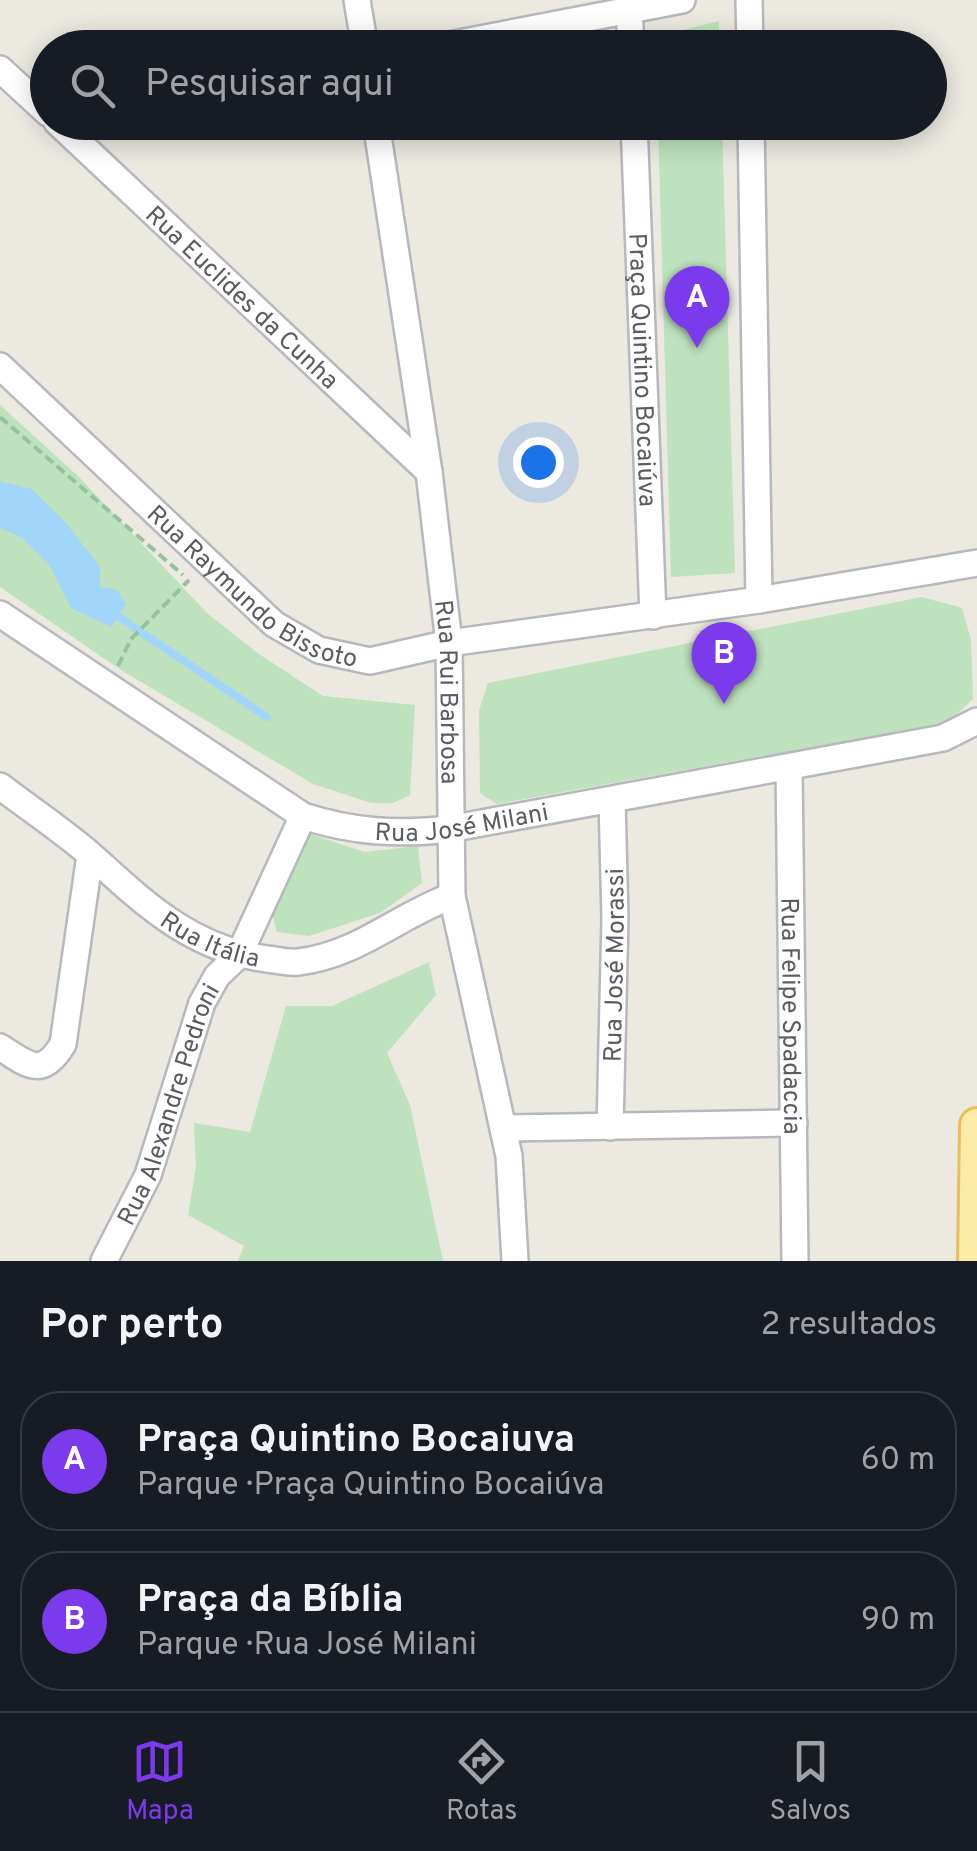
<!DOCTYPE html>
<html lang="pt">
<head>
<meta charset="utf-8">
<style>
	body { margin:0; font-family:Overpass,sans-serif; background:#20242c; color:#f1f3f6 }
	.you { position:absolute; left:538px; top:462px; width:35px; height:35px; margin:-25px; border:8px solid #fff; border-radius:50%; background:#1a73e8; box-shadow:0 0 0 15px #1a73e833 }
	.badge { display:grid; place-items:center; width:65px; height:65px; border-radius:50%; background:#7c3aed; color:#fff; font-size:32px; font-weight:700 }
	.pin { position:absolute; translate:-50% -82px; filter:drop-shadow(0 2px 5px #0008) }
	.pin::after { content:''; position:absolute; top:52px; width:35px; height:30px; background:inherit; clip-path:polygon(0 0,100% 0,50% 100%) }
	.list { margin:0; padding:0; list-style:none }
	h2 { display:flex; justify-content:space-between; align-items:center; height:130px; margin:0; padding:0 40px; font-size:42px }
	h2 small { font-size:32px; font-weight:400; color:#9ea1a6 }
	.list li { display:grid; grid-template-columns:65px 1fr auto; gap:30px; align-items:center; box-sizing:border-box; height:140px; margin:0 20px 20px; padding:0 20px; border:2px solid #363941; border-radius:40px }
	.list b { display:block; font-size:38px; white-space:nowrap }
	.list p { margin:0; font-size:32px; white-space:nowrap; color:#9ea1a6 }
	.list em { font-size:32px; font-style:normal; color:#9ea1a6 }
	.icon { flex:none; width:55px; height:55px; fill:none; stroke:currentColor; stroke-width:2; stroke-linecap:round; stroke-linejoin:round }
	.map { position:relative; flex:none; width:977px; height:1261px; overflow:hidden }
	.search { position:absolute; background:#171b24; box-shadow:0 5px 25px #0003; left:30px; right:30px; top:30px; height:110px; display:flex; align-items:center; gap:25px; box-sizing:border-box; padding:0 35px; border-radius:55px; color:#9ea1a6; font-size:38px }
	.sheet { height:450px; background:#171b24 }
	nav { display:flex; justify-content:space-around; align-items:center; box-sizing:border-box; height:140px; border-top:2px solid #363941; background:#171b24; font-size:28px; color:#9ea1a6 }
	nav a { display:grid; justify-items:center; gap:5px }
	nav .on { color:#7c3aed }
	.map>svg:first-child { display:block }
</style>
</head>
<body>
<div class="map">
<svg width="977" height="1261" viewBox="0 0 977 1261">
	<rect width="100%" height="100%" fill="#ebe9e0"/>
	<!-- green -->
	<path fill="#bee2bd" d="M719,21V47H656V37Z
		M658,123H722L735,573L671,577Z
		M0,405L79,477L207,613L259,654L323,696L415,705L410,795L393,803H371L313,784L121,670L0,587Z
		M922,597L962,608L971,640L973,699L949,722L497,804L480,793L479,710L488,683Z
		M307,833L365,852L418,846L422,883L380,913L309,936L277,932L271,909Z
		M429,962L436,995L387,1053L410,1105L443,1261H238L244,1246L188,1215L196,1167L194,1123L250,1132L286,1006H332Z"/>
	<!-- water -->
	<path fill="#a1d6fa" d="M0,481L32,489L66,523L100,567V587L117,590L126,604L111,627L71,608L49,564L21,537L0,528Z"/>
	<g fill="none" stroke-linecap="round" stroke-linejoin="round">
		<!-- stream -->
		<path stroke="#a1d6fa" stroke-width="8" d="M113,613L267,717"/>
		<defs>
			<g id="minor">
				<path d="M357,0L365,48"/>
				<path d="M749,0L750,48"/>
				<path d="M629,8L631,48"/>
				<path d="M433,48L682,0"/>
				<path d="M0,69L48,113"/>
				<path id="s1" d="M57,122L429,472"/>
				<path id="s2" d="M376,122L429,472L449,643L452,896L509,1156L515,1261"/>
				<path id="s3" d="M634,122L653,616"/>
				<path d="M751,122L759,600"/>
				<path id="s4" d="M0,366L274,624L319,650L370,661L449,643L759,600L977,563"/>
				<path id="s5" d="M0,614L303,816C353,832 397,835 449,829L943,738L977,721"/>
				<path id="s6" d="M789,768L795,1261"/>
				<path id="s7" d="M0,786C30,809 63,831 92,856C146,905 192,949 267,959C277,960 288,963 298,962C356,956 399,915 452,896"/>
				<path d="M0,1047C28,1065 42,1079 63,1044L90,855"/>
				<path id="s8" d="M610,1127L615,918L612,800"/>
				<path d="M503,1128L794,1123"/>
				<path id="s9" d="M104,1261L148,1175L202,1003L217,976L239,955L303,816"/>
			</g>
			<path id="major" d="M975,1261L977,1125"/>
		</defs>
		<!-- minor casing -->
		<use href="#minor" stroke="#b6b8bd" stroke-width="30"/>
		<!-- major casing -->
		<use href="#major" stroke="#e9be5b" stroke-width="38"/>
		<!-- path -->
		<path stroke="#97c2a2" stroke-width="4" stroke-dasharray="10 5" stroke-linecap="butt" d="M0,417L183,575
			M118,666L131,639L189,580"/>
		<!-- minor -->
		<use href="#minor" stroke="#fff" stroke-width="25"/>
		<!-- major -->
		<use href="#major" stroke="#fbeba6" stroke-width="32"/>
	</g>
	<g text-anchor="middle" stroke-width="9" stroke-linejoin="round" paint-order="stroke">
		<!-- street labels -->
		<g font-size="25" fill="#595d61" stroke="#fff">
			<text dy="9" stroke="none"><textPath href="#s1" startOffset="255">Rua Euclides da Cunha</textPath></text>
			<text dy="9" stroke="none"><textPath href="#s3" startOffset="248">Praça Quintino Bocaiúva</textPath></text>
			<text dy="9" stroke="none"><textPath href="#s4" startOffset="338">Rua Raymundo Bissoto</textPath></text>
			<text dy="9" stroke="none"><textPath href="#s2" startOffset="575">Rua Rui Barbosa</textPath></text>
			<text dy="9" stroke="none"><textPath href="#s5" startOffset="525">Rua José Milani</textPath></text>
			<text dy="9" stroke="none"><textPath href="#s7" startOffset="262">Rua Itália</textPath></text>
			<text dy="9" stroke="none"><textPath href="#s8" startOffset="162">Rua José Morassi</textPath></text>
			<text dy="9" stroke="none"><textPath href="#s6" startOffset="248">Rua Felipe Spadaccia</textPath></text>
			<text dy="9" stroke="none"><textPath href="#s9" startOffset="170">Rua Alexandre Pedroni</textPath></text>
		</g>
	</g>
</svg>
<div class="you"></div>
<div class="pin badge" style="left:697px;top:348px">A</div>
<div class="pin badge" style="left:724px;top:704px">B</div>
<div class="search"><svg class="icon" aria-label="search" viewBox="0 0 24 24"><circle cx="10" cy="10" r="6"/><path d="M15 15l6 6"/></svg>Pesquisar aqui</div>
</div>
<section class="sheet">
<h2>Por perto<small>2 resultados</small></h2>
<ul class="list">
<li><span class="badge">A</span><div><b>Praça Quintino Bocaiuva</b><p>Parque · Praça Quintino Bocaiúva</p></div><em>60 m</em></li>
<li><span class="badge">B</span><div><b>Praça da Bíblia</b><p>Parque · Rua José Milani</p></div><em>90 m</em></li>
</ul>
</section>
<nav>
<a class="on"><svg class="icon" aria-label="map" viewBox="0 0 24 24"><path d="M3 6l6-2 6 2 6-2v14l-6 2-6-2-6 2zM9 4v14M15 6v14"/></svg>Mapa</a>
<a><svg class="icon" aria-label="directions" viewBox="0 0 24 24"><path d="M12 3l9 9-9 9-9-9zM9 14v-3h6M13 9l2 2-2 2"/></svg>Rotas</a>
<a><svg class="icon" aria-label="saved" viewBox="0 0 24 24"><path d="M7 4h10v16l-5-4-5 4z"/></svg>Salvos</a>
</nav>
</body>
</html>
